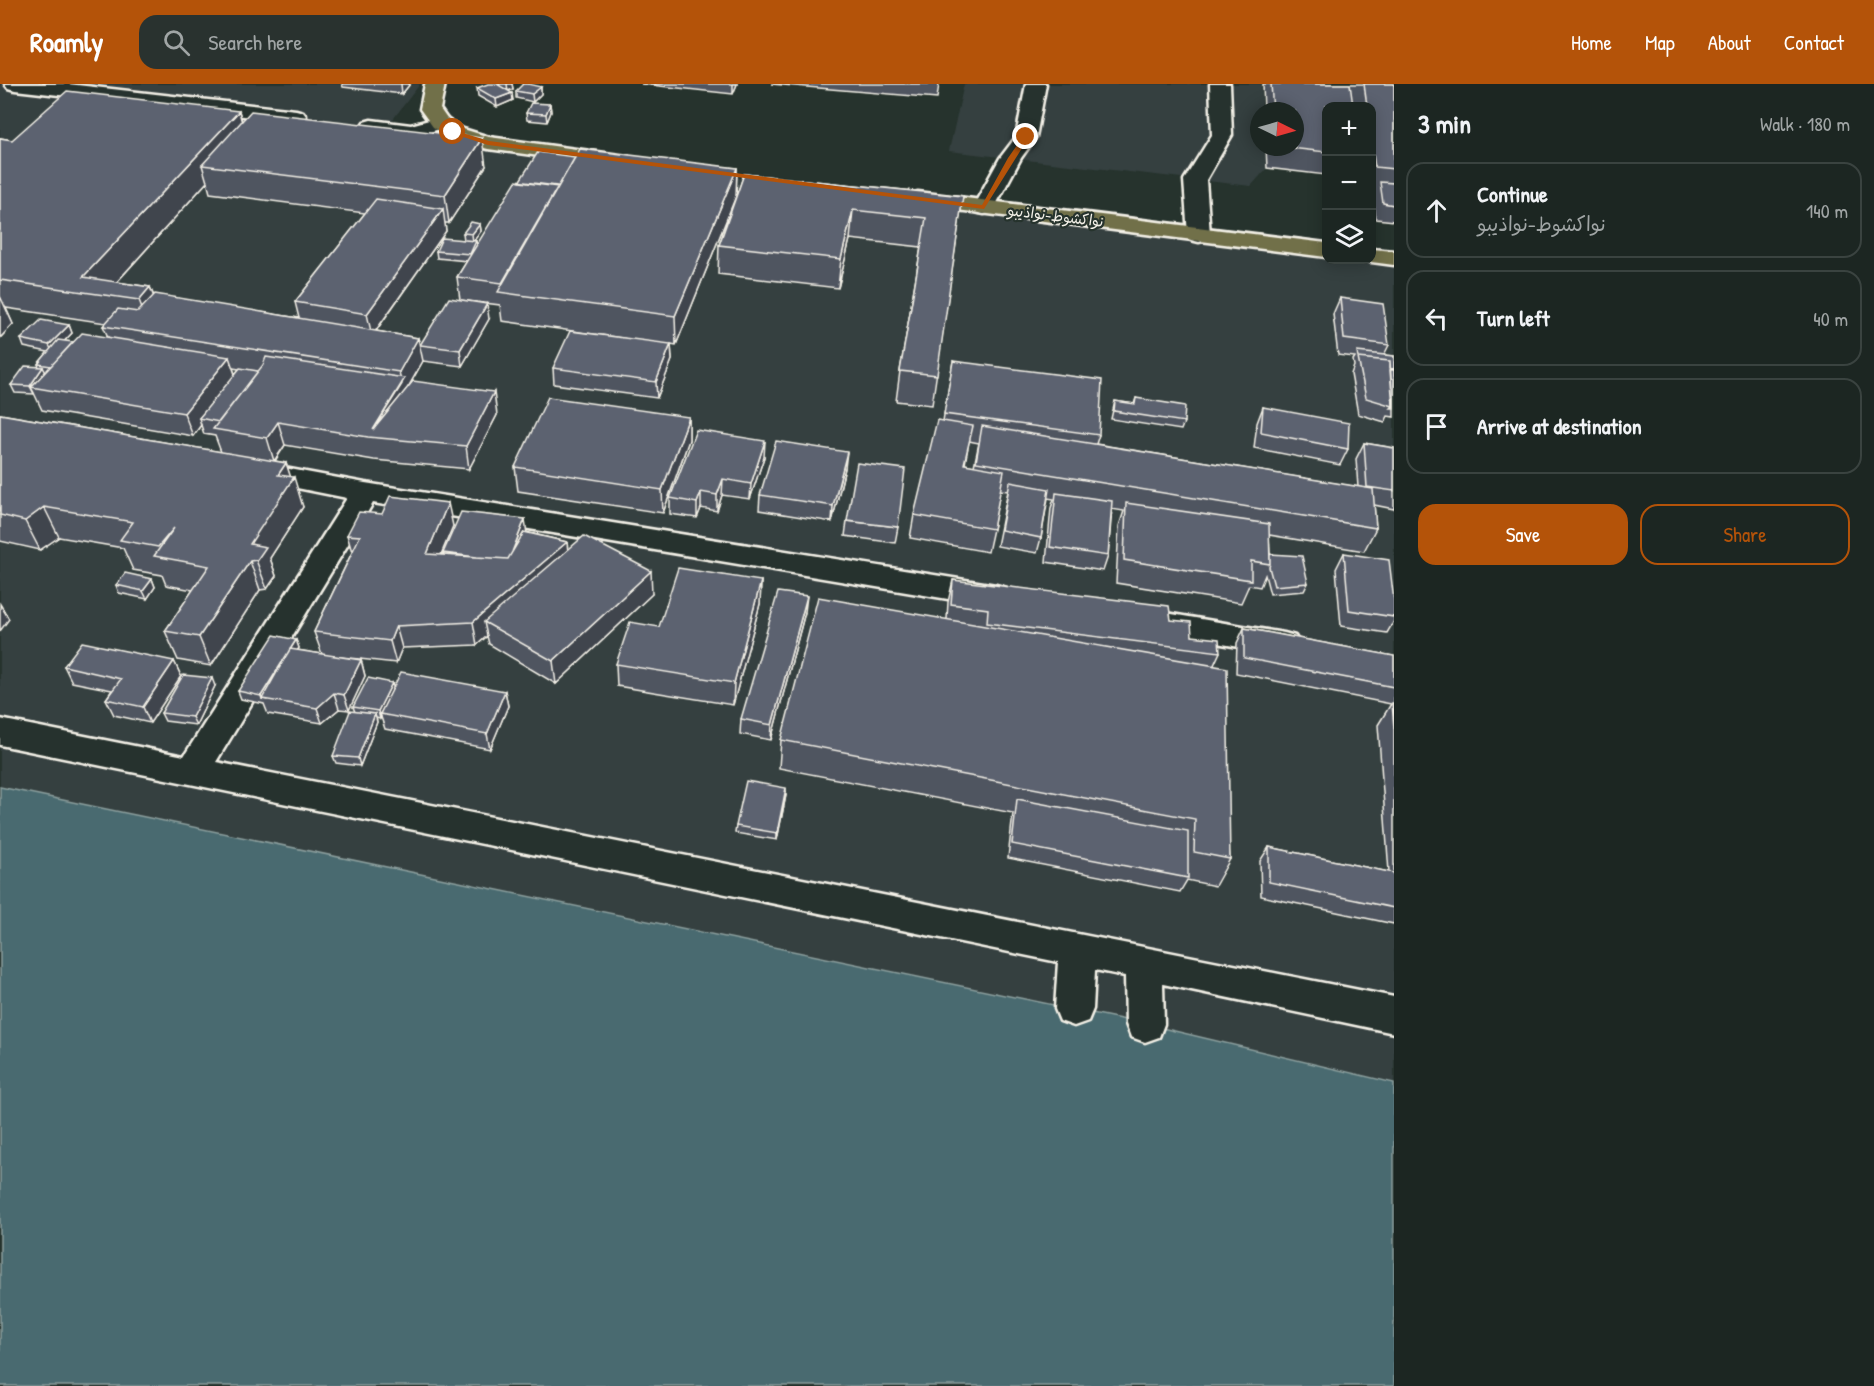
<!DOCTYPE html>
<html lang="en">
<head>
<meta charset="utf-8">
<style>
	body { margin:0; font-family:"Patrick Hand","Playpen Sans Arabic",sans-serif; background:#29322f; color:#f1f3f6 }
	.controls { position:absolute; right:18px; top:18px; display:grid; overflow:hidden; border-radius:12px; box-shadow:0 3px 15px #0003 }
	.controls button { width:54px; height:54px; display:grid; place-items:center; padding:0; border:0; border-bottom:2px solid #3a4340; background:#1c2622; color:#f1f3f6; font:30px sans-serif }
	.compass { position:absolute; left:1250px; top:18px; width:54px; height:54px; border-radius:50%; background:#1c2622; box-shadow:0 3px 15px #0003; rotate:95deg }
	.stop { position:absolute; width:18px; height:18px; margin:-14px; border:4px solid #b45309; border-radius:50%; background:#fff }
	.stop.end { background:#b45309; border-color:#fff; box-shadow:0 2px 6px #0008 }
	.list { margin:0; padding:0; list-style:none }
	h2 { display:flex; justify-content:space-between; align-items:center; height:78px; margin:0; padding:0 24px; font-size:26px }
	h2 small { font-size:20px; font-weight:400; color:#a0a5a5 }
	.list li { display:grid; grid-template-columns:39px 1fr auto; gap:18px; align-items:center; box-sizing:border-box; height:96px; margin:0 12px 12px; padding:0 12px; border:2px solid #3a4340; border-radius:18px }
	.list b { display:block; font-size:22px; white-space:nowrap }
	.list p { margin:0; font-size:20px; white-space:nowrap; color:#a0a5a5 }
	.list em { font-size:20px; font-style:normal; color:#a0a5a5 }
	.actions { display:flex; gap:12px; padding:18px 24px }
	.actions a { flex:1; padding:14px 0; border:2px solid #b45309; border-radius:18px; text-align:center; font-size:21px; color:#b45309 }
	.actions .main { background:#b45309; color:#fff }
	.icon { flex:none; width:33px; height:33px; fill:none; stroke:currentColor; stroke-width:2; stroke-linecap:round; stroke-linejoin:round }
	.map { position:relative; flex:none; width:1394px; height:1302px; overflow:hidden }
	header { display:flex; align-items:center; gap:36px; box-sizing:border-box; height:84px; padding:0 30px; background:#b45309; color:#fff }
	header strong { font-size:28px }
	nav { display:flex; gap:33px; margin-inline-start:auto; font-size:21px }
	.search { width:420px; height:54px; background:#29322f; display:flex; align-items:center; gap:15px; box-sizing:border-box; padding:0 21px; border-radius:18px; color:#a0a5a5; font-size:22px }
	main { display:flex }
	aside { flex:1; background:#1c2622 }
	.map>svg:first-child { display:block }
</style>
</head>
<body>
<header>
<strong>Roamly</strong>
<div class="search"><svg class="icon" aria-label="search" viewBox="0 0 24 24"><circle cx="10" cy="10" r="6"/><path d="M15 15l6 6"/></svg>Search here</div>
<nav><a>Home</a><a>Map</a><a>About</a><a>Contact</a></nav>
</header>
<main>
<div class="map">
<svg width="1394" height="1302" viewBox="0 0 1394 1302">
	<rect width="100%" height="100%" fill="#26332d"/>
	<filter id="ink" filterUnits="userSpaceOnUse"><feTurbulence type="fractalNoise" baseFrequency=".0167" numOctaves="2"/><feDisplacementMap in="SourceGraphic" scale="12" xChannelSelector="R" yChannelSelector="G"/><feConvolveMatrix kernelMatrix="1 2 1 2 8 2 1 2 1" color-interpolation-filters="sRGB"/></filter>
	<g filter="url(#ink)">
		<!-- built -->
		<path fill="#364141" d="M0,0H420L383,48L1326,169V176L1372,175L1394,178V999L1145,940L0,703Z
			M964,0H1261L1263,27H1259V63H1265L1267,84L1251,102L949,67Z"/>
		<!-- water -->
		<path fill="#486a6f" stroke="#8da09f" stroke-width="1.5" d="M0,703L1145,940L1394,999V1302H0Z"/>
		<g fill="none" stroke-linecap="round" stroke-linejoin="round">
			<defs>
				<path id="minor" d="M5,0H68L296,26L303,28L306,32L303,36L296,38L15,6L8,4Z
					M1026,0H1046L1036,53L1021,74L992,128L984,130L976,128L973,123L1000,74L1016,53Z
					M1210,0H1230L1232,51L1206,96L1210,151L1207,156L1199,158L1191,156L1188,151L1184,96L1212,51Z
					M440,33L447,35L450,39L447,43L411,53L364,46L361,42L364,38L371,36L411,41Z
					M252,378L365,399L996,501L1007,504L1011,512L1007,520L996,523L373,419L216,678L1394,913V949L1163,900L1164,940L1159,953L1145,958L1131,953L1126,940L1125,892L1095,886L1093,925L1088,937L1074,942L1060,937L1055,925L1058,878L0,661V635L184,672L347,414L242,393L238,387L242,381Z
					M1148,526L1284,549L1295,552L1300,560L1295,568L1284,571L1137,545L1133,537L1137,529Z"/>
				<path id="major" d="M425,0H445L440,25L447,35L460,44L489,53L620,71L628,72L631,77L628,82L620,83L488,65L462,58L446,52L433,43L420,25Z
					M918,108L1326,159V173L910,120L907,115L910,110Z
					M1372,165L1394,167V181L1364,177L1372,176Z"/>
			</defs>
			<!-- minor casing -->
			<use href="#minor" stroke="#f4f1e8" stroke-width="5"/>
			<!-- major casing -->
			<use href="#major" stroke="#f4f1e8" stroke-width="5"/>
			<!-- minor -->
			<use href="#minor" fill="#26332d" fill-rule="evenodd"/>
			<!-- major -->
			<use href="#major" fill="#71704a" fill-rule="evenodd"/>
		</g>
		<!-- wall -->
		<path fill="#4f5460" stroke="#f4f1e8" stroke-width="1.5" fill-rule="evenodd" d="M342,0H410L402,10L343,3Z
			M499,0H512L513,5L509,7L513,16L497,23L478,12L477,4L499,1Z
			M641,0H737L733,10Z
			M771,0H939L937,14Z
			M1263,0H1394V137L1376,135L1373,113L1371,112V22H1326V91L1267,84L1266,63H1295V27H1264Z
			M541,3V10L533,18L516,14V7Z
			M550,20L551,28L547,38L527,36L526,29Z
			M239,27L242,37L486,82L449,139H445L446,147L376,247L418,254L420,261L489,235L462,282L423,277L410,300L497,331L469,385L374,376L285,361L275,377L286,379L290,393L303,423L270,474L276,492L267,505L260,506L211,582L178,576L165,547L193,506L166,501L162,491L133,486L123,464L59,453L40,466L0,457V330L221,368L215,352L204,350L201,341L193,352L42,326L34,309V310L15,309L11,301L39,283L38,280L48,268L24,263L21,255L69,241L72,249L64,257L73,258L108,253L103,242L106,239L6,224L13,240L0,254V54L12,56ZM207,98L210,109L365,129L295,218L299,234L154,212L150,203L117,198ZM233,284L239,285L235,290Z
			M575,73L737,84L736,112L676,261L671,260L672,276L657,314L554,300L553,284L623,254L502,237L500,221L460,216L457,193L467,177L437,174L436,167L464,156L463,149L480,140L481,147L473,157H476L477,161L519,98Z
			M744,90L963,112L932,321L896,317L900,287L921,163L850,155L838,204L718,190L719,161Z
			M1340,214L1389,261L1384,271L1394,272V333L1388,332L1385,338L1358,330L1351,290L1354,282L1353,276L1355,273L1338,271L1333,230Z
			M953,277L1099,351L1096,360L1358,403L1356,375L1364,359L1394,364V425L1374,421L1376,444L1364,467L1269,451L1270,470L1308,499L1304,507L1270,510L1265,491L1260,503L1249,501L1241,519L1116,499L1119,442L1124,427L1112,425L1108,472L1103,487L1046,478L1051,424L1054,415L1048,414L1041,454L1037,469L997,462L1008,407L1000,406L993,445L988,468L910,454L914,431L943,337ZM969,357L979,359L974,382L965,380Z
			M1136,314L1184,338L1181,346L1111,335L1115,317L1134,320Z
			M1263,323L1348,365L1340,381L1254,364L1257,339Z
			M689,333V356L663,429L518,407L515,383Z
			M764,373L750,415L722,411L717,427L701,424L697,434L670,430V414Z
			M845,384L832,438L759,426L760,411Z
			M525,435L526,448L567,458L568,466L652,510L556,600L489,560L487,552L477,561L402,564L396,579L332,572L361,576L365,592L349,626L339,625L322,639L268,630L264,620L241,615L238,607L296,556L299,564L297,566L322,570L314,548L352,468L347,451L453,442L441,470L444,471L443,469Z
			M847,437L898,443L895,459L845,452Z
			M1344,469L1394,517V537L1387,549L1341,542L1336,485Z
			M152,495L155,503L147,515L119,509L116,501Z
			M953,496L1171,536L1192,552L1220,568L1214,581L1230,775L1215,802L1187,796L1180,808L1008,774L1013,729L779,684L781,656L947,535L948,518Z
			M761,497L760,520L733,621L617,602L616,580L659,543Z
			M805,528L771,656L740,650L741,635Z
			M1244,544L1394,572V840L1261,812L1260,777L1269,763L1389,788L1378,641L1391,620L1236,589L1237,559Z
			M174,577L181,592L150,639L114,631L106,615L112,606L72,598L64,582Z
			M392,599L393,604L505,607L508,622L490,665L385,645L381,633L380,635L376,634L377,638L360,682L336,679L333,672L355,628L353,623Z
			M215,602L196,641L165,637L161,629Z
			M786,711L777,756L735,749L736,742Z"/>
		<!-- shaded-wall -->
		<path fill="#40454e" stroke="#f4f1e8" stroke-width="1.5" d="M401,0H410L402,10Z
			M507,0H512L513,5L508,7Z
			M733,0H737L733,10Z
			M541,3V10L533,18L532,10Z
			M512,9L513,16L497,23L496,15Z
			M550,20L551,28L547,38L546,30Z
			M239,27L246,55L202,81L207,98L105,211L83,193Z
			M482,54L486,82L449,139L445,111Z
			M737,84L736,112L676,261L675,232Z
			M443,125L446,147L372,252L367,230Z
			M853,126L850,155L838,204L841,175Z
			M480,140L481,147L473,158L472,150Z
			M150,203L161,232L150,245L139,216Z
			M0,212L13,240L0,254Z
			M487,220L489,235L462,282L460,266Z
			M69,241L72,249L53,269L49,261Z
			M418,254L423,277L407,305L373,346L402,300L399,288Z
			M671,260L672,276L657,314L656,298Z
			M229,273L237,296L199,334L201,341L193,352L184,329Z
			M43,283L47,291L31,303L34,309V310L30,302Z
			M494,308L497,331L469,385L466,362Z
			M689,333V356L663,429L662,406Z
			M278,338L285,361L274,377L267,354Z
			M765,357L764,373L750,415L751,400Z
			M847,368L845,384L832,438L833,422Z
			M286,379L292,397L294,393L303,423L270,474L276,492L267,505L250,460L278,391Z
			M723,395L722,411L717,427V411Z
			M701,408V424L697,434V419Z
			M448,419L453,442L432,492L427,470Z
			M44,423L59,453L40,466L25,437Z
			M525,435L527,451L509,477Z
			M567,458L569,480L484,538L487,552L477,561L473,538Z
			M250,477L260,506L211,582L199,553Z
			M651,487L652,510L556,600L553,577Z
			M152,495L155,503L147,515L143,507Z
			M761,497L760,520L733,621L734,599Z
			M807,512L805,528L771,656L772,641Z
			M0,520L9,535L0,547Z
			M396,542L402,564L396,579L390,557Z
			M296,556L299,564L267,616L262,615L261,612Z
			M361,576L365,592L349,626L344,611Z
			M174,577L181,592L150,639L143,623Z
			M212,594L215,602L196,641L192,633Z
			M392,599L394,606L380,630L381,633L380,635L378,627Z
			M505,607L508,622L490,665L487,650Z
			M334,609L339,625L322,639L317,624Z
			M375,630L377,638L360,682L358,674Z
			M786,704V711L777,756V749Z"/>
		<!-- building -->
		<path fill="#5c6270" stroke="#f4f1e8" stroke-width="1.5" d="M488,0H497L512,9L496,15L477,4Z
			M523,0H528L541,3L532,10L516,7Z
			M1271,0H1350L1353,22H1326V68L1281,63H1295V27H1273Z
			M1364,0H1394V85L1375,83L1371,57V22H1367Z
			M67,7L239,27L83,193L150,203L139,216L0,196V54L12,56Z
			M531,19L550,20L546,30L526,29Z
			M251,27L482,54L445,111L202,81Z
			M580,65L737,84L675,232L498,208Z
			M538,68L575,73L558,103L519,98Z
			M744,90L963,112L937,291L900,287L926,134L853,126L841,175L719,161Z
			M516,97L558,102L502,199L457,193Z
			M1380,98L1394,99V121L1383,119Z
			M376,115L443,125L367,230L295,218Z
			M471,138L480,140L472,150L463,149Z
			M442,154L476,157L470,170L436,167Z
			M155,210L418,254L399,288L103,242L118,225L138,228Z
			M449,214L487,220L460,266L420,261Z
			M1340,214L1383,220L1389,261L1344,255Z
			M41,236L69,241L49,261L21,255Z
			M570,247L671,260L656,298L553,284Z
			M82,249L229,273L184,329L31,303Z
			M58,256L73,258L51,282L38,280Z
			M1357,268L1394,272V285L1390,284V277L1358,274Z
			M266,273L405,294L373,346L413,297L494,308L466,362L368,353L278,338L267,354L213,345L263,281Z
			M1358,274L1390,277L1393,322L1366,314Z
			M953,277L1102,296L1099,351L944,330Z
			M25,282L43,283L30,302L11,301Z
			M240,284L258,287L219,338L199,334Z
			M1390,286H1394V324H1391L1393,322Z
			M548,313L689,333L662,406L515,383Z
			M1136,314L1185,322L1184,338L1114,327L1115,317L1135,320Z
			M1263,323L1349,339L1348,365L1261,348Z
			M0,330L286,379L278,391L294,393L250,460L266,463L257,476L250,477L199,553L165,547L209,482L154,472L174,444L158,463L120,456L133,438L44,423L25,437L0,431Z
			M937,336L973,342L964,380L1004,387L993,445L914,431Z
			M982,342L1373,405L1376,444L976,378Z
			M696,346L765,357L751,400L723,395L717,411L701,408L697,419L670,414Z
			M776,357L847,368L833,422L760,411Z
			M1364,359L1394,364V407L1367,403Z
			M857,379L905,385L898,443L847,437Z
			M1010,398L1049,405L1041,454L1001,446Z
			M1056,409L1112,417L1108,472L1050,463Z
			M390,412L448,419L427,470L508,475L524,448L567,458L473,538L396,542L390,557L314,548L360,452L347,451L359,428L382,430Z
			M1126,419L1269,440L1270,480L1251,477V496L1124,476Z
			M461,428L525,435L512,468L508,475L477,473L443,469Z
			M584,452L651,487L553,577L484,538Z
			M1344,469L1389,476L1394,517V533L1349,526Z
			M1270,470L1302,472L1308,499L1274,502L1269,483L1270,480Z
			M678,484L761,497L734,599L616,580L630,538L659,543Z
			M125,489L152,495L143,507L116,501Z
			M953,496L1169,522L1171,536L1191,538L1192,552L1219,555L1220,568L987,539L988,525L951,520Z
			M778,508L807,512L772,641L741,635Z
			M818,513L1227,584L1230,775L1194,768L1195,735L781,656Z
			M1244,544L1394,572V603L1244,574Z
			M274,551L296,556L261,612L238,607Z
			M82,558L174,577L143,623L106,615L121,595L64,582Z
			M290,565L361,576L344,611L334,609L317,624L262,615Z
			M401,588L505,607L487,650L380,630Z
			M183,591L212,594L192,633L161,629Z
			M368,594L392,599L378,627L353,623Z
			M1392,619H1394V645Z
			M350,627L375,630L358,674L333,672Z
			M746,697L786,704L777,749L736,742Z
			M1017,715L1188,747V794L1012,760Z
			M1269,763L1394,789V824L1269,798Z"/>
	</g>
	<!-- route -->
	<path fill="#b45309" d="M453,46L489,57L982,121L1008,74L1024,51L1029,53L984,125L488,61L451,49Z"/>
	<g text-anchor="middle" stroke-width="4.5" stroke-linejoin="round" paint-order="stroke">
		<!-- far-street labels -->
		<g font-size="15" fill="#f4f1e8" stroke="#26332d">
			<text transform="translate(1056 132) rotate(7)" y="5">نواكشوط-نواذيبو</text>
		</g>
	</g>
</svg>
<div class="controls">
<button>+</button>
<button>−</button>
<button><svg class="icon" aria-label="layers" viewBox="0 0 24 24"><path d="M12 4l9 5-9 5-9-5zM3 14l9 5 9-5"/></svg></button>
</div>
<svg class="compass" viewBox="-18 -18 36 36"><path d="M0-13l5 13h-10z" fill="#e53935"/><path d="M0 13l5-13h-10z" fill="#a0a5a5"/></svg>
<div class="stop" style="left:453px;top:48px"></div>
<div class="stop end" style="left:1026px;top:53px"></div>
</div>
<aside>
<h2>3 min<small>Walk · 180 m</small></h2>
<ul class="list">
<li><svg class="icon" aria-label="ahead" viewBox="0 0 24 24"><path d="M12 20V5M6 11l6-6 6 6"/></svg><div><b>Continue</b><p>نواكشوط-نواذيبو</p></div><em>140 m</em></li>
<li><svg class="icon" aria-label="left" viewBox="0 0 24 24"><path d="M17 20v-9H6M10 6l-5 5 5 5"/></svg><div><b>Turn left</b></div><em>40 m</em></li>
<li><svg class="icon" aria-label="arrive" viewBox="0 0 24 24"><path d="M6 21V4h12l-3 4 3 4H6"/></svg><div><b>Arrive at destination</b></div></li>
</ul>
<div class="actions"><a class="main">Save</a><a>Share</a></div>
</aside>
</main>
</body>
</html>
